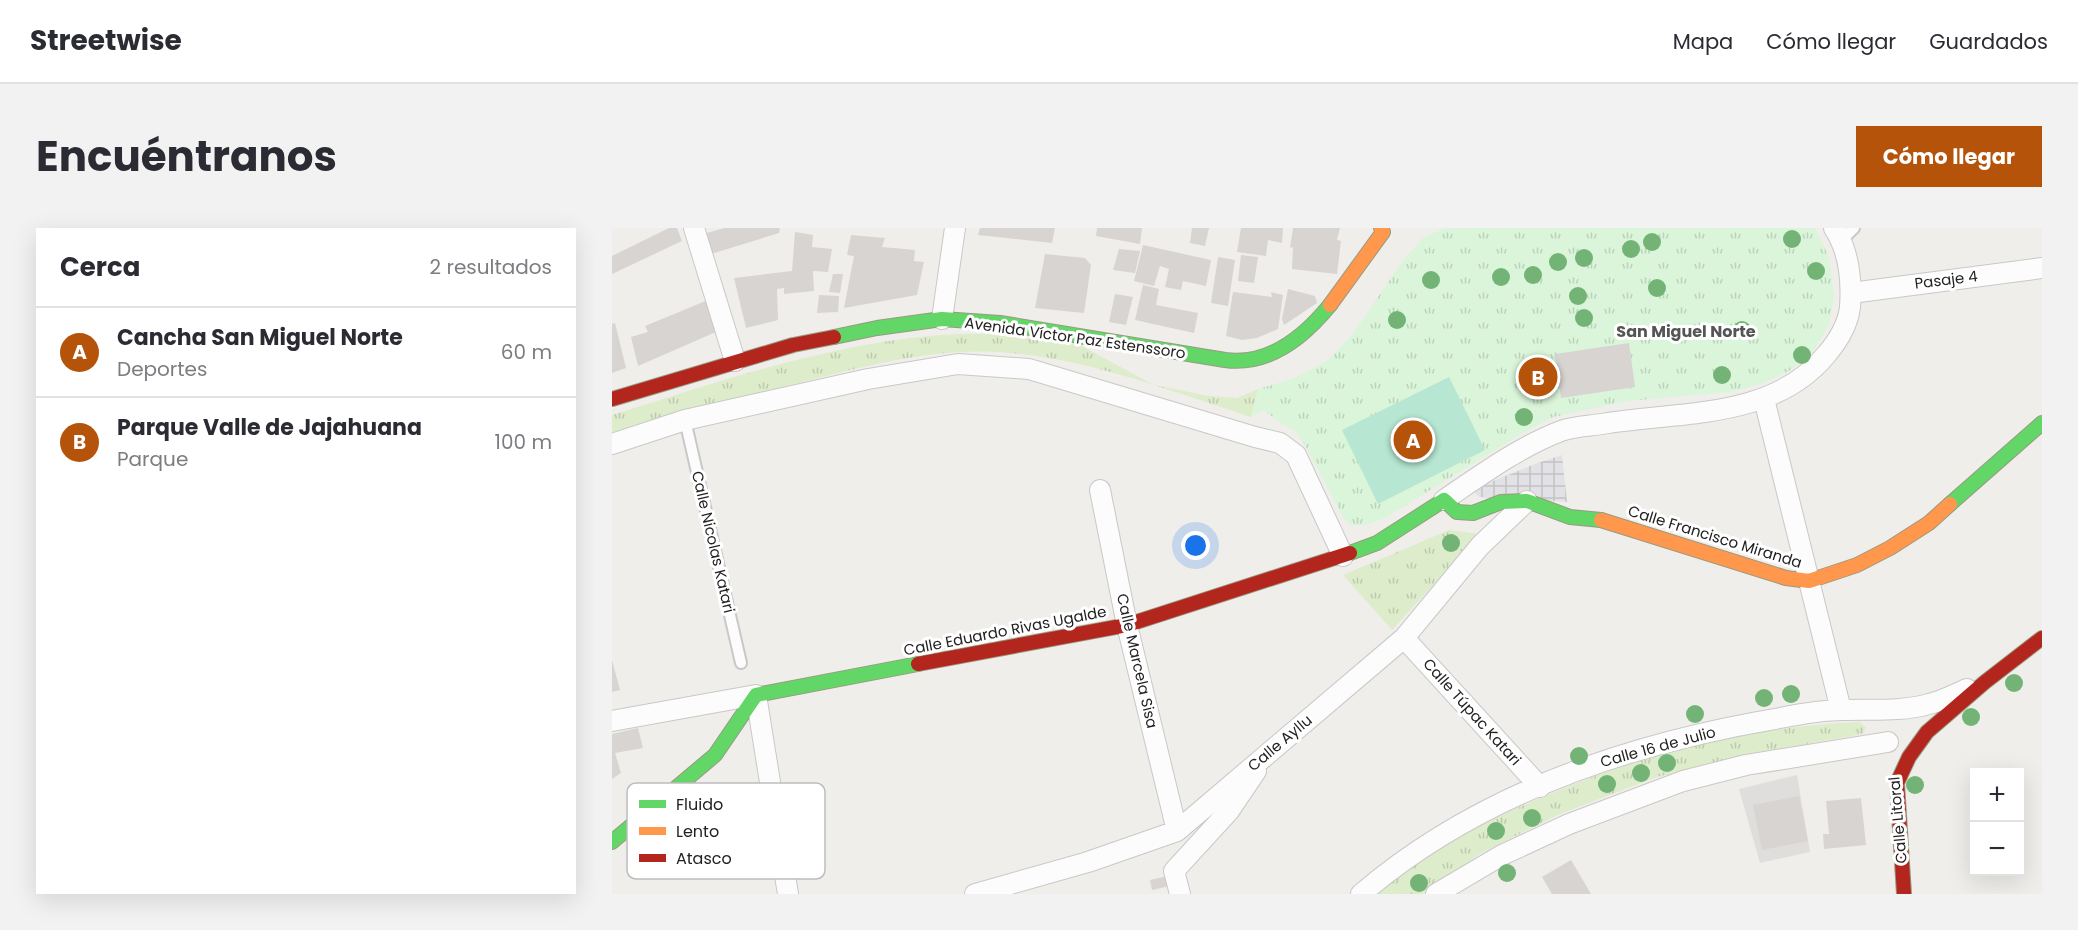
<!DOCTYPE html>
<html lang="es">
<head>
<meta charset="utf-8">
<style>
	body { margin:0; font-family:Poppins,sans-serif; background:#f2f2f3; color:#2b2b33 }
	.controls { position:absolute; right:18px; bottom:18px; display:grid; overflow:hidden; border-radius:0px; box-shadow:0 6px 24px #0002 }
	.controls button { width:54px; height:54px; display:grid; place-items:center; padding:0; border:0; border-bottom:2px solid #e1e1e2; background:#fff; color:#2b2b33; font:30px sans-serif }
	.you { position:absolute; left:584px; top:318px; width:21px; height:21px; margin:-15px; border:4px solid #fff; border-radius:50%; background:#1a73e8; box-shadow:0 0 0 9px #1a73e833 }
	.badge { display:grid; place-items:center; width:39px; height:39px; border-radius:50%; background:#b45309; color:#fff; font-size:20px; font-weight:700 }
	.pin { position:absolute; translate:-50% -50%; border:3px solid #fff; box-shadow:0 2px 6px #0006 }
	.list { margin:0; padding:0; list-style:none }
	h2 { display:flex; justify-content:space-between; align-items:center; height:78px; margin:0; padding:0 24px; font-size:26px }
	h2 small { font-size:20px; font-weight:400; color:#7c7c81 }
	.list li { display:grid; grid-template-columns:39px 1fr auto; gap:18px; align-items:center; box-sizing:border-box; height:90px; padding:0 24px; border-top:2px solid #e1e1e2 }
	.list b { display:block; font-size:22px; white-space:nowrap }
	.list p { margin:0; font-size:20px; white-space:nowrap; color:#7c7c81 }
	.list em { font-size:20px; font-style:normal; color:#7c7c81 }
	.map { position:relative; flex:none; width:1430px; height:666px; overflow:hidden; border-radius:0px }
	header { display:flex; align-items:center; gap:36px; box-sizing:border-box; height:84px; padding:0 30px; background:#fff; border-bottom:2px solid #e1e1e2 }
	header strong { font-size:28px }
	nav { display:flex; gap:33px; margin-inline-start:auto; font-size:21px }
	.intro { display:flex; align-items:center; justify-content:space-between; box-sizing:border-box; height:144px; padding:0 36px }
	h1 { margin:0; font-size:42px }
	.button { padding:15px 27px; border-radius:0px; background:#b45309; color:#fff; font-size:21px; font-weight:700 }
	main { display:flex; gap:36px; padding:0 36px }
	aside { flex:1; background:#fff; border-radius:0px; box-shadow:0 6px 24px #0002 }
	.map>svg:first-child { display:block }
</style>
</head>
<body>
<header>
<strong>Streetwise</strong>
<nav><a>Mapa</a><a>Cómo llegar</a><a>Guardados</a></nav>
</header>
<div class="intro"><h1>Encuéntranos</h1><a class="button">Cómo llegar</a></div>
<main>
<aside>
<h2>Cerca<small>2 resultados</small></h2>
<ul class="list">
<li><span class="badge">A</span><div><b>Cancha San Miguel Norte</b><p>Deportes</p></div><em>60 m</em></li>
<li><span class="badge">B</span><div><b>Parque Valle de Jajahuana</b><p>Parque</p></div><em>100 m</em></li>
</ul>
</aside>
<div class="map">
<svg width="1430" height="666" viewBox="0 0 1430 666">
	<defs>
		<pattern id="grass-tufts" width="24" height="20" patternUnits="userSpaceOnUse" patternTransform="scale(1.5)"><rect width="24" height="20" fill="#ddeccb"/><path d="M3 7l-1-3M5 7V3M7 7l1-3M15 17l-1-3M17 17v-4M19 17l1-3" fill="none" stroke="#bdcaae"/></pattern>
		<pattern id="park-tufts" width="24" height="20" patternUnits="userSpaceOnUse" patternTransform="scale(1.5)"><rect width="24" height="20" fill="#daf5da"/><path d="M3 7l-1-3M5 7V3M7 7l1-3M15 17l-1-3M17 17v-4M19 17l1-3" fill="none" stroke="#bbd2bb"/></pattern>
		<pattern id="plaza-grid" width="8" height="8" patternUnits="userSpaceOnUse" patternTransform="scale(1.5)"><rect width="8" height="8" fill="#e2e1e5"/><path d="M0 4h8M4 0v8" fill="none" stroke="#c2c1c4"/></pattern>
	</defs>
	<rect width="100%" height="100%" fill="#f0eeeb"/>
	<!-- residential -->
	<path fill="#dfdedc" d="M1185,547L1198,624L1148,635L1127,561Z"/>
	<!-- grass -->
	<path fill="url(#grass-tufts)" d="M348,106H377L468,117L542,157L597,168L625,170L646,161L639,189C560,164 481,132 398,125C334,119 275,133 214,148C142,165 71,187 0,209V187C112,152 230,111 348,106Z
		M837,302L868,306L780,402L731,347Z
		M1248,494L1254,499L1251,506L1149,524L1045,549L948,586L869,625L810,666H764C793,645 823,622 855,605C975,542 1112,499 1248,494Z"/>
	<!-- park -->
	<path fill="url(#park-tufts)" d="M833,0H1203L1217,29L1222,68L1217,97L1202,122L1177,143L1149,156L1118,164L1016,173L941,189L909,206L773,290L754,297H738L731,289L693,217L683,203L667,194L652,182L639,189L646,161L680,151L714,134L740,107L792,31L812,9Z"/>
	<!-- pitch -->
	<path fill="#b7e6d2" d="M837,149L873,222L766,276L730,202Z"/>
	<!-- plaza -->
	<path fill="url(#plaza-grid)" d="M950,227L955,274L868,269L863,265L866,259L923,236Z"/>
	<!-- building -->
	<path fill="#d7d4d2" d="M57,0H65L70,13L0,46V28Z
		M112,0H168L167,5L99,26L95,5Z
		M368,0H443L440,15L366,7Z
		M485,0H530L528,16L484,8Z
		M580,0H597L593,18L578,15Z
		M629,0H671L670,15L656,12L654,28L625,24Z
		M681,0H728L725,12L729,13L725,46L680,41L681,19L678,20Z
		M183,4L201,7L200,19L220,21L216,44L201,43L202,63L172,66V60L165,61L166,92L134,100L122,50L180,43Z
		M239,7L273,10L270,19L303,22L302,33L312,34L305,67L232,80L242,28L235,27Z
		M531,17L599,32L594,58L571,53L569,62L553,59L557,41L548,38L542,58L522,53Z
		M507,21L528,23L523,45L501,42Z
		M433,26L473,30L479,37L472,85L423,80Z
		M629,27L646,29L642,55L626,53Z
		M606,29L623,32L616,78L599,75Z
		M221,46H231L228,65L217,64Z
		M531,57L547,61L544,77L586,85L582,105L523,92Z
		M676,61L703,68L705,75L672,97L670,91Z
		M621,64L660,69L659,64L671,67L666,101L645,110L630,112L614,108Z
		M503,66L521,69L514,97L497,94Z
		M207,67L227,68L226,84L205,85Z
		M96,72L104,104L26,138L19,109L36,104L33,98Z
		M3,95L14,140L0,145V96Z
		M1017,115L1023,159L949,170L943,126Z
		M0,432L8,462L0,464Z
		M26,500L31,520L3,525L9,545L0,551V506Z
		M1187,568L1196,613L1150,622L1141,577Z
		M1249,570L1254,617L1212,621L1211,606H1217L1214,573Z
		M959,632L979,666H940L930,649Z
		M556,648L558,658L540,662L538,652Z"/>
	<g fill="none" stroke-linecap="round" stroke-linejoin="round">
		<defs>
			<path id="lane" d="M1230,12L1242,0
				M73,192L129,435"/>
			<path id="street" d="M82,0L123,133
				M1239,65L1430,40
				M330,91L343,0
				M1152,171L1229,482
				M0,216L73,192L256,151L346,136L417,141L643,209L668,215L684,227L731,328
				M488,262L515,397L565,603
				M832,272C869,247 907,219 949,203C962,198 977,198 990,196C1067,183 1160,192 1214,127C1226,113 1236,97 1238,79C1240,51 1237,23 1222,0
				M792,410L928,559
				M0,493L144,467L176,666
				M363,666L476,634L565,603L792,410L868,318L915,273
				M568,666L562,643L617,583L644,543
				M749,666C866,566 1018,515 1168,490C1188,486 1210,482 1231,482C1260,481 1288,484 1317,476C1330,473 1343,466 1355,461
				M824,666L890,627L957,596L1071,553L1134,537L1276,514"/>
			<path id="fast" d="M222,109L265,100L330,91L388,95L613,132C657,138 692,109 718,77
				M1338,276L1430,195
				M738,325L765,315L832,272L845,284L861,285L889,274L915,273L958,289L989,292
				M0,614L103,527L144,467L306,436"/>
			<path id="slow" d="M718,77L771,4L769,0
				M989,292L1174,350L1197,353L1245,337L1278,320L1317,295L1338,276"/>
			<path id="jam" d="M0,171L181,117L222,109
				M306,436L515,397L738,325
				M1292,666L1285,555L1297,529L1315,504L1373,454L1430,410"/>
		</defs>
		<!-- lane casing -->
		<use href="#lane" stroke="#c9c8c7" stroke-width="14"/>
		<!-- street casing -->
		<use href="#street" stroke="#c9c8c7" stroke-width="22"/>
		<!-- fast casing -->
		<use href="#fast" stroke="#999a82" stroke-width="16"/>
		<!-- slow casing -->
		<use href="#slow" stroke="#999a82" stroke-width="16"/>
		<!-- jam casing -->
		<use href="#jam" stroke="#999a82" stroke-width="16"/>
		<!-- lane -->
		<use href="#lane" stroke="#fdfcfc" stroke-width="10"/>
		<!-- street -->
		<use href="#street" stroke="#fdfcfc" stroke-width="20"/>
		<!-- fast -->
		<use href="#fast" stroke="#63d668" stroke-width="14"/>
		<!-- slow -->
		<use href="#slow" stroke="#ff974d" stroke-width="14"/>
		<!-- jam -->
		<use href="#jam" stroke="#b3261e" stroke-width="14"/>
	</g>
	<!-- trees -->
	<g fill="#73b476">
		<circle cx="1180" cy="11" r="9"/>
		<circle cx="1040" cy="14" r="9"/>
		<circle cx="1019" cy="21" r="9"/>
		<circle cx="972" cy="30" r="9"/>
		<circle cx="946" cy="34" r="9"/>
		<circle cx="1204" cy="43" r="9"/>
		<circle cx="921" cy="47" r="9"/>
		<circle cx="889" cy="49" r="9"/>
		<circle cx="819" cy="52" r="9"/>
		<circle cx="1045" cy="60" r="9"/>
		<circle cx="966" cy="68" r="9"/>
		<circle cx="972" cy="90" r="9"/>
		<circle cx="785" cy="92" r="9"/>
		<circle cx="1130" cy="102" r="9"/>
		<circle cx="1190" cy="127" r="9"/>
		<circle cx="1110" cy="147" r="9"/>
		<circle cx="912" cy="189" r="9"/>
		<circle cx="839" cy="315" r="9"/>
		<circle cx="1402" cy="455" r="9"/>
		<circle cx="1179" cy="466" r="9"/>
		<circle cx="1152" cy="470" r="9"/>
		<circle cx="1083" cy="486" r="9"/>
		<circle cx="1359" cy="489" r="9"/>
		<circle cx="967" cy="528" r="9"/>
		<circle cx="1055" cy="535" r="9"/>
		<circle cx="1029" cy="545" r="9"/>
		<circle cx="995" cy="556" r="9"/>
		<circle cx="1303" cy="557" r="9"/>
		<circle cx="920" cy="590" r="9"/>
		<circle cx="884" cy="603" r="9"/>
		<circle cx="895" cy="645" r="9"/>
		<circle cx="807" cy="655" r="9"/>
	</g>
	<g text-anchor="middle" stroke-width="6" stroke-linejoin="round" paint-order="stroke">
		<!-- street labels -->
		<g font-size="15" fill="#222" stroke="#fff">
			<text transform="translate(1334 52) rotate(-7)" y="5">Pasaje 4</text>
			<text transform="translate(463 110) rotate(8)" y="5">Avenida Víctor Paz Estenssoro</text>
			<text transform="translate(1103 309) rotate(17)" y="5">Calle Francisco Miranda</text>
			<text transform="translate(101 314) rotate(77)" y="5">Calle Nicolas Katari</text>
			<text transform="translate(393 403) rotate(-11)" y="5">Calle Eduardo Rivas Ugalde</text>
			<text transform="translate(525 433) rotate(77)" y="5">Calle Marcela Sisa</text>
			<text transform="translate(860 484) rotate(48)" y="5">Calle Túpac Katari</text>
			<text transform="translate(668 515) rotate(-40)" y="5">Calle Ayllu</text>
			<text transform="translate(1046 519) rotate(-15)" y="5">Calle 16 de Julio</text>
			<text transform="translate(1286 592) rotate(-95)" y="5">Calle Litoral</text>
		</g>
		<!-- neighbourhood labels -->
		<g font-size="16" font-weight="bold" fill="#555" stroke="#fff">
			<text x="1074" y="109">San Miguel Norte</text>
		</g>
	</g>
	<!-- legend -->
	<rect x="15" y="555" width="198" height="96" rx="9" fill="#fff" stroke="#bdbdbd" stroke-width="1.5"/>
	<rect x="27" y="572" width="27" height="8" fill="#63d668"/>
	<rect x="27" y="599" width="27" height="8" fill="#ff974d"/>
	<rect x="27" y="626" width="27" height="8" fill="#b3261e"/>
	<g font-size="16" fill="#222">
		<text x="64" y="582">Fluido</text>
		<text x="64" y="609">Lento</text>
		<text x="64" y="636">Atasco</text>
	</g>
</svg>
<div class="controls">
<button>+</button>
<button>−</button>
</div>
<div class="you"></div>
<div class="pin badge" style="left:801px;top:212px">A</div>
<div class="pin badge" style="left:926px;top:149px">B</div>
</div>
</main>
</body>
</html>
